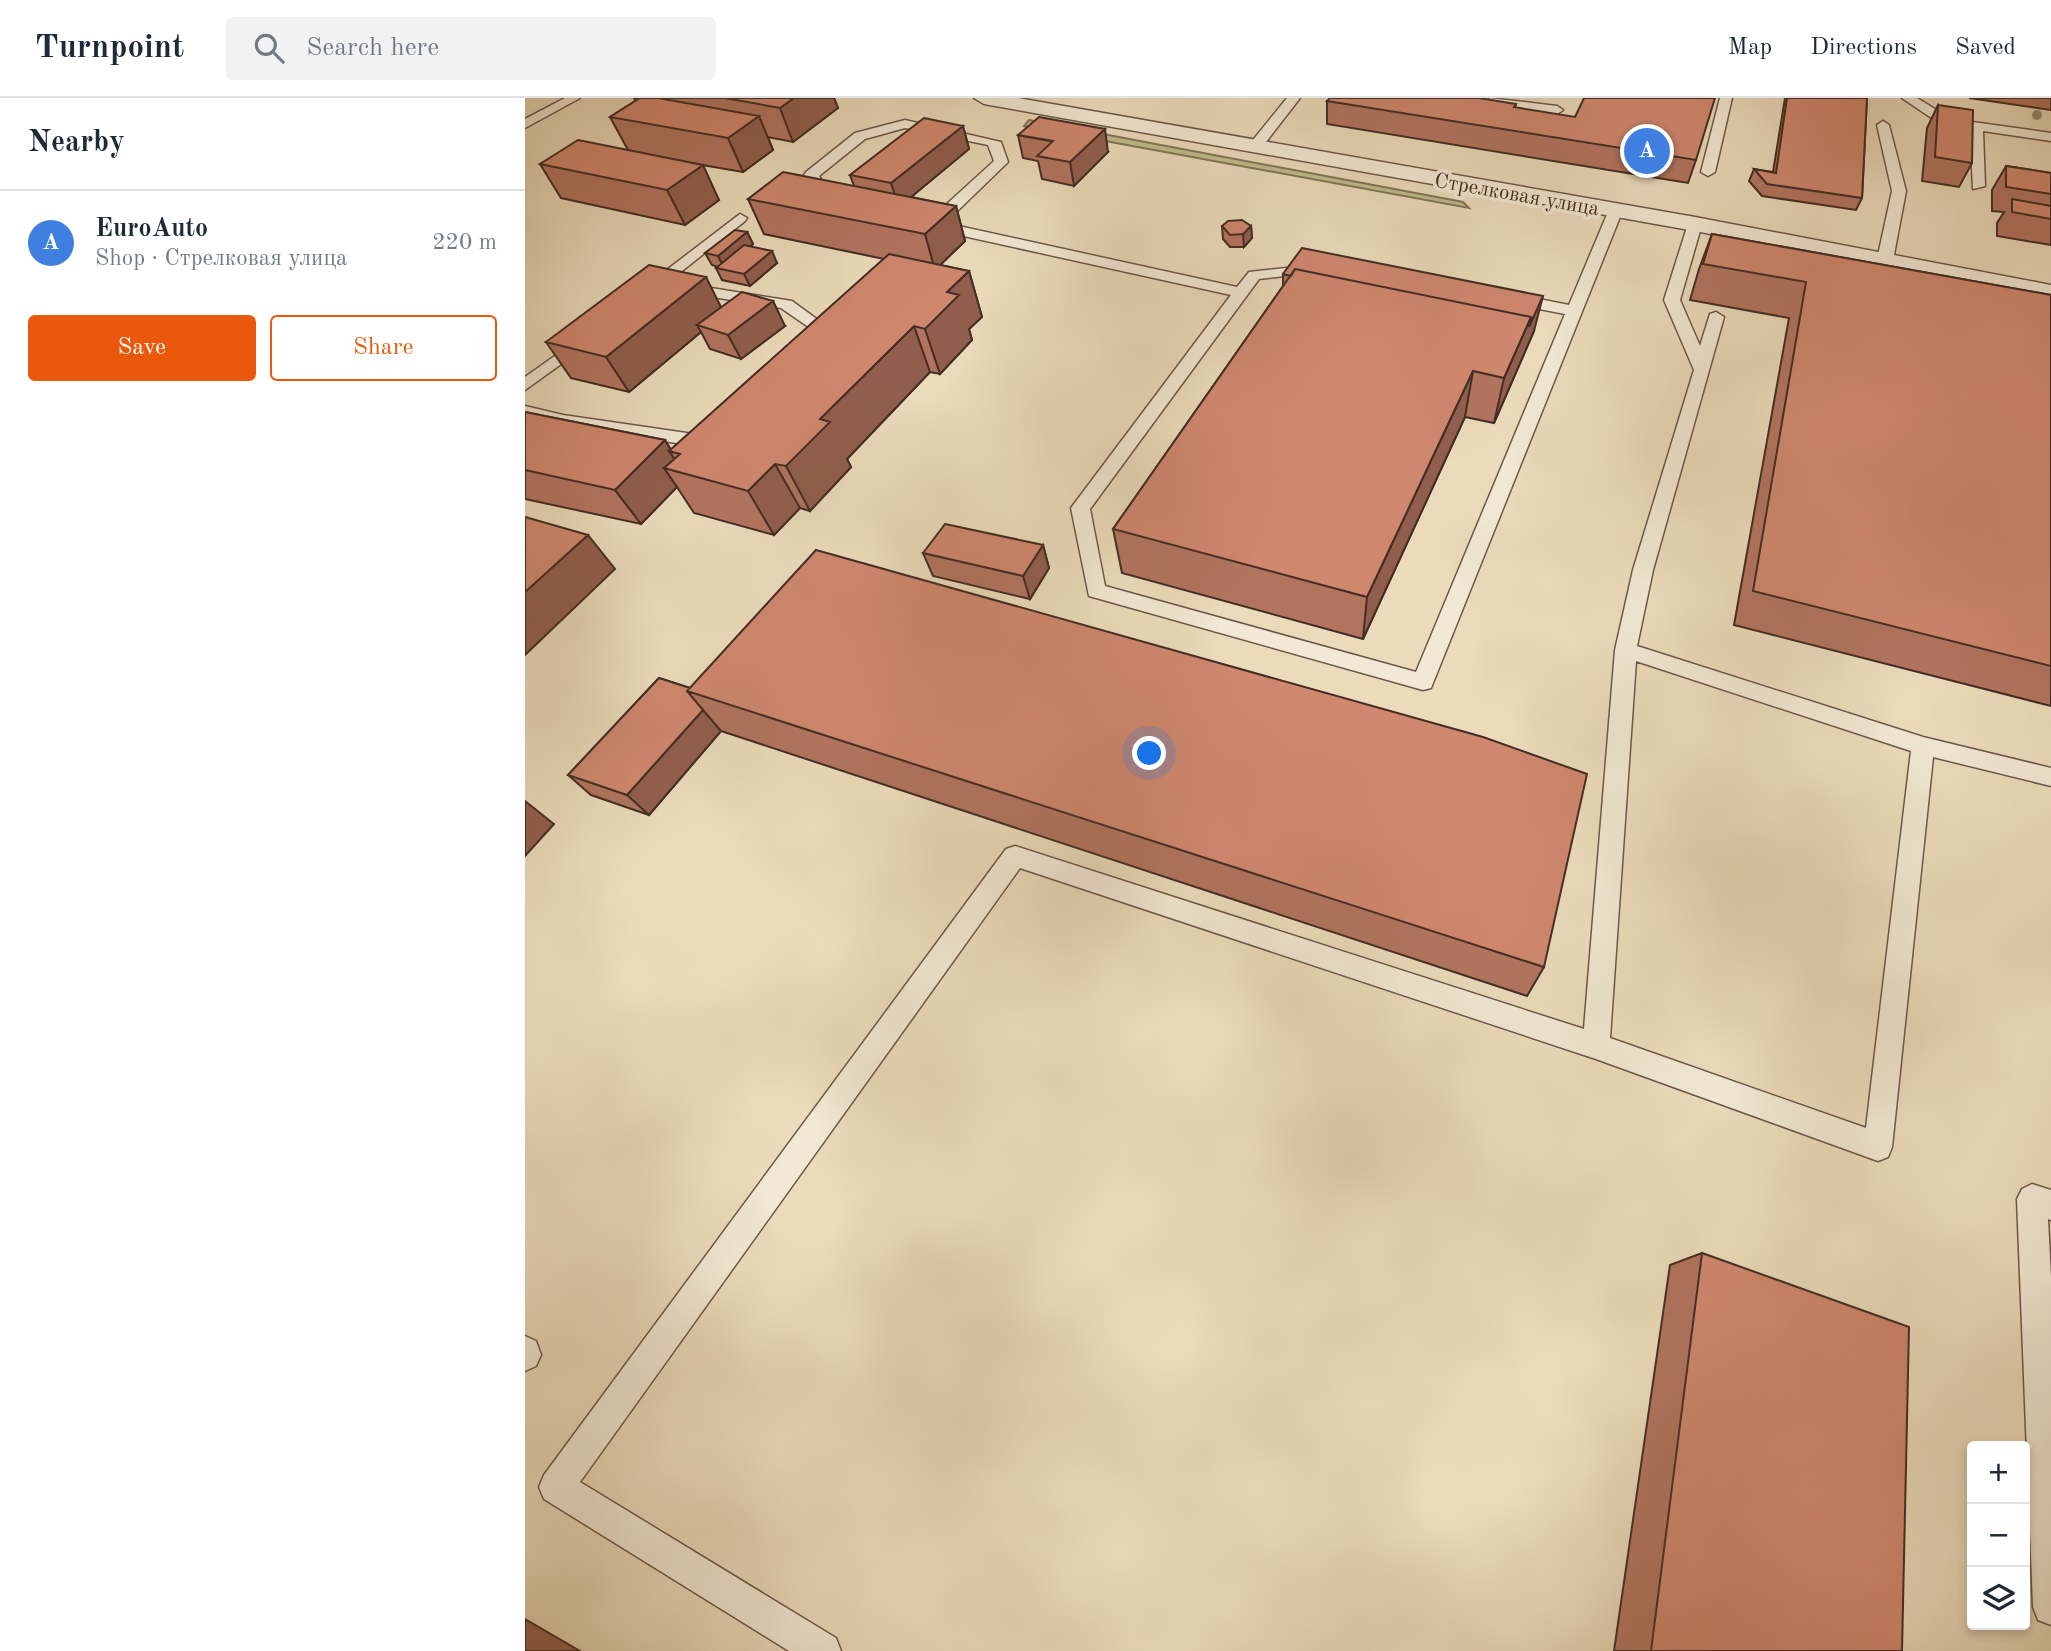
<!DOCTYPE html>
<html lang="en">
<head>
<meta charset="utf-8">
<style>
	body { margin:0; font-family:"Old Standard TT",serif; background:#f2f2f3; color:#1f2937 }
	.controls { position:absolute; right:21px; bottom:21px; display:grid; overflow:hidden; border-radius:7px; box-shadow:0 4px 10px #0003 }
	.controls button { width:63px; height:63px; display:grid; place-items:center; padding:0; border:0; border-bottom:2px solid #e0e1e3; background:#fff; color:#1f2937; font:35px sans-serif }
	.you { position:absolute; left:625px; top:656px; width:24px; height:24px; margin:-18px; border:5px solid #fff; border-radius:50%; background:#1a73e8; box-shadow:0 0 0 10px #1a73e833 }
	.badge { display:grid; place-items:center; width:46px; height:46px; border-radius:50%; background:#ea580c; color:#fff; font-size:23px; font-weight:700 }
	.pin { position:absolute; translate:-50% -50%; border:4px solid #fff; box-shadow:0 2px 7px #0006 }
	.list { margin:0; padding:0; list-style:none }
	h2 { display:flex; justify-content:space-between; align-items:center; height:91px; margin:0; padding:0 28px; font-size:30px }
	h2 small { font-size:23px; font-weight:400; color:#747a83 }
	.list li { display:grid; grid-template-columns:46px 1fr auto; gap:21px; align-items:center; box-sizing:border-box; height:105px; padding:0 28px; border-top:2px solid #e0e1e3 }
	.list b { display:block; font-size:26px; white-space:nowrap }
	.list p { margin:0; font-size:23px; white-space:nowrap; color:#747a83 }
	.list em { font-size:23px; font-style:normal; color:#747a83 }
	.actions { display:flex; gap:14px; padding:21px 28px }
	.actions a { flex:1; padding:16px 0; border:2px solid #ea580c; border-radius:7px; text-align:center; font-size:24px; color:#ea580c }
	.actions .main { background:#ea580c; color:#fff }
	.icon { flex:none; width:38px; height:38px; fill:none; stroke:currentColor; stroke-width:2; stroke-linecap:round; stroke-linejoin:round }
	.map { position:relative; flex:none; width:1526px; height:1553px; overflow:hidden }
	header { display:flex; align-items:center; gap:42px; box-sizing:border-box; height:98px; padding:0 35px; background:#fff; border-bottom:2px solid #e0e1e3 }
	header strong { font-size:33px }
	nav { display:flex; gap:38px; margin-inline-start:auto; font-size:24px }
	.search { width:490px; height:63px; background:#f2f2f3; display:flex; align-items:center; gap:18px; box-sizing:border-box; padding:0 24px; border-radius:7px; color:#747a83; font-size:26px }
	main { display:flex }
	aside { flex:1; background:#fff }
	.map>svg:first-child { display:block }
</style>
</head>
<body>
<header>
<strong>Turnpoint</strong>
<div class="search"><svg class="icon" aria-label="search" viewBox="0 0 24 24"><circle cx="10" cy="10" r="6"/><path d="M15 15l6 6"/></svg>Search here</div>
<nav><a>Map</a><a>Directions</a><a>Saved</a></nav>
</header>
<main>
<aside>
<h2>Nearby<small></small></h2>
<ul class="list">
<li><span class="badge" style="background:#3f7fe0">A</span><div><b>EuroAuto</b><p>Shop · Стрелковая улица</p></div><em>220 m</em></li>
</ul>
<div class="actions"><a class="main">Save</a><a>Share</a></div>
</aside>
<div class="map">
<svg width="1526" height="1553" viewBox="0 0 1526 1553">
	<rect width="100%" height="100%" fill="#ebdbbb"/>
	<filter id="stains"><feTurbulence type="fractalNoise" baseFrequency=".00286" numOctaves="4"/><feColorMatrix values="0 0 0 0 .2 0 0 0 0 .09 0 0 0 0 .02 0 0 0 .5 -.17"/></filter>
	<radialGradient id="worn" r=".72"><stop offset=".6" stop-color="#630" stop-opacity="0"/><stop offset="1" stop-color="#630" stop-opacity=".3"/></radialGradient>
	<!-- green -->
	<path fill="#bfbe8b" stroke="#817658" stroke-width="2" d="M504,22L938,104L944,110L499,28Z"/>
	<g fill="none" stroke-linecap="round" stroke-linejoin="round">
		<defs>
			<path id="service" d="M40,0H55L0,30V21Z
				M762,0H775L734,53H724V47Z
				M964,0L1032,8L1038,12L1032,16L969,6L965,5Z
				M1195,0H1207L1190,74L1183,78L1176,74Z
				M1377,0H1392L1426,21L1526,35V43L1458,33L1460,88L1448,91L1445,31L1417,27Z
				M380,22L476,44L483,64L420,125L712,189L724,174L798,166V172L793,174L734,181L565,411L580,488L891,574L1040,216L984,205L976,200L984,195L1044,207L1083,114L1095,111L1097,114L906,590L898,592L564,498L546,410L706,197L402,130V124L469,63L463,47L380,30L340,41L294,78L313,105L301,108L279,77L281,74L330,35Z
				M1358,23L1364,27L1381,93L1368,162L1360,167L1352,162L1367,93L1352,27Z
				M215,116L222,120L220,123L128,196H118V190Z
				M1170,122L1177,126L1155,202L1175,248L1185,216L1191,214L1199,219L1128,472L1112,548L1398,639L1526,670V688L1408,659L1367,1049L1363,1059L1353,1063L1071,961L495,770L55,1384L311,1540L316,1553H264L19,1401L14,1389L19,1377L481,751L490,748L1059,931L1090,552L1108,472L1169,272L1139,202L1163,126ZM1111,563L1386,653L1341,1030L1085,940Z
				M155,185L267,203L315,238L306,249H294L292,246L298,239L256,210L150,193V187Z
				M58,238L66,243L64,246L0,292V279Z
				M0,308L38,317L189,339L198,345L189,351L38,327L0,318Z
				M1507,1086L1526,1092V1122L1523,1121L1526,1179V1527L1513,1522L1508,1509L1492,1101L1497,1091Z
				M0,1238L11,1243L16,1257L11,1268L0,1273Z"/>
			<path id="tertiary" d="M449,0H493L1170,119L1526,187V201L1170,133L459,6Z"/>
		</defs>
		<!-- service casing -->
		<use href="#service" stroke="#6d584a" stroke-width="3"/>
		<!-- tertiary casing -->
		<use href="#tertiary" stroke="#6d584a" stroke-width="3"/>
		<!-- service -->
		<use href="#service" fill="#f2e8d3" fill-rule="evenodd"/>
		<!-- tertiary -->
		<use href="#tertiary" fill="#f2e8d3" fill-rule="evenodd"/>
	</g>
	<!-- trees -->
	<circle fill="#9c8b74" cx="1512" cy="17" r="5"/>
	<!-- wall -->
	<path fill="#b2745f" stroke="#432d24" stroke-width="2" d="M109,0H309L313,10L268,44L243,39L248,52L218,74L165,65L194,102L160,127L36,100L15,66L103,52L85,19L110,3Z
		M1260,0H1342L1337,100L1331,112L1237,98L1224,83L1229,71L1248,74Z
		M1444,0H1526V12Z
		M802,3L991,6L990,10L1171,62L1163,85L802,26Z
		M1413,7L1447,65L1434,89L1397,83L1402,30Z
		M438,28L444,51L386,99L431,108L440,143L415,167L444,173L457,219L444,231L447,242L415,276L405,274L322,361L326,369L285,413L275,410L249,437L169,415L152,389L116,426L0,401V314L140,342L146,352L359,161L239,136L223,101L329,88L325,77Z
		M493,37L583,54L549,88L517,81L513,63L498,60Z
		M1481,68L1526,75V147L1472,138V125L1479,114L1467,113V92Z
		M697,128H726L727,140L719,149H705L698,141Z
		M222,134L228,146L225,148L252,165L225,188L197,182L191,170L193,169L187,167L180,155Z
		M1187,136L1526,197V608L1209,527L1264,220L1165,202L1174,171Z
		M758,176L1009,233L969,325L940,319L838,541L597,475L588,431L758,188Z
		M196,209L260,228L216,261L185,251L176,234L104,294L46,280L21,244Z
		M518,447L524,470L505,501L408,478L398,455Z
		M134,580L1019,869L1002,898L196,633L124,717L66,697L43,677Z
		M1177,1155L1377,1553H1089L1145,1167Z"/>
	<!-- shaded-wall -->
	<path fill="#915e4d" stroke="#432d24" stroke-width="2" d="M269,0H309L313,10L268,44L255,10Z
		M234,18L248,52L218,74L203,40Z
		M438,28L444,51L374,109L366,85Z
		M580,31L583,54L549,88L545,64Z
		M178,67L194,102L160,127L142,92Z
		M431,108L440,143L410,172L400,136Z
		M726,128L727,140L719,149L718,136Z
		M222,134L228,146L199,170L193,158Z
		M247,153L252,165L225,188L219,176Z
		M444,173L457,219L444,231L447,242L415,276L400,231L422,194Z
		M181,179L199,215L172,227L176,234L104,294L81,259Z
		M1018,198L1009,233L969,325L979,280L1006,219Z
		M248,203L260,228L216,261L203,237Z
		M389,228L405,274L322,361L326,369L285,413L261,368L295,321Z
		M948,273L940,319L838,541L842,499Z
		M140,342L147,354L144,353L159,375L139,370L152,389L116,426L90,392Z
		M250,366L275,410L249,437L223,393Z
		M63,437L90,471L0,557V494Z
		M518,447L524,470L505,501L498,478Z
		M178,612L196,633L124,717L102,697Z
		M0,703L29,726L0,758Z
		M0,1521L55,1553H0Z"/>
	<!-- building -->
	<path fill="#cf876e" stroke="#432d24" stroke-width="2" d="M115,0H133L234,18L203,40L85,19Z
		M200,0H269L255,10Z
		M805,0H954L991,6L989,9L1050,19L1059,0H1190L1171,62L802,3Z
		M1262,0H1342L1337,100L1242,86L1229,71L1251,75Z
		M1413,7L1448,12L1447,65L1410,59Z
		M514,19L580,31L545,64L512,58L528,43L493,37Z
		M399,20L438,28L366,85L325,77Z
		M53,42L178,67L142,92L15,66Z
		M1481,68L1526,75V96L1481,89Z
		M258,74L431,108L400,136L223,101Z
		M1487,101L1526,108V121L1487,114Z
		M717,122L726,128L718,136L705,137L697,128L703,123Z
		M210,132L222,134L193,158L180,155Z
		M1187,136L1526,197V568L1228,493L1281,184L1178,166Z
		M219,147L247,153L219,176L191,170Z
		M777,150L1018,198L1004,229L1006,219L770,171L766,178L758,176Z
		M364,156L444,173L422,194L434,197L400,231L389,228L295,321L305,324L261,368L250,366L223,393L139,370L155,356L144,353Z
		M124,167L181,179L81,259L21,244Z
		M770,171L1006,219L979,280L948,273L842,499L588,431Z
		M217,194L248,203L203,237L172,227Z
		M0,314L140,342L90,392L0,372Z
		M0,419L63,437L0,494Z
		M420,426L518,447L498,478L398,455Z
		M291,452L958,639L1062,676L1019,869L162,593Z
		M134,580L165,590L162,593L178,612L102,697L43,677Z
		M1177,1155L1384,1229L1377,1553H1126Z"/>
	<g text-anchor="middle" stroke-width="7" stroke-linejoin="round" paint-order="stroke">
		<!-- far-street labels -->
		<g font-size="21" fill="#432d24" stroke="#f2e8d3">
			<text transform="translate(992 96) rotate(10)" y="7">Стрелковая улица</text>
		</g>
	</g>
	<rect width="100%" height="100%" filter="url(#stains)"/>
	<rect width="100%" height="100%" fill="url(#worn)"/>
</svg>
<div class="controls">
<button>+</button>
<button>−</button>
<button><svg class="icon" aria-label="layers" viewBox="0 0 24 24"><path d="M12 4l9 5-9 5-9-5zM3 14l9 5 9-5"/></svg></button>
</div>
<div class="you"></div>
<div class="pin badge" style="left:1122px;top:53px;background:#3f7fe0">A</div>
</div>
</main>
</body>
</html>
